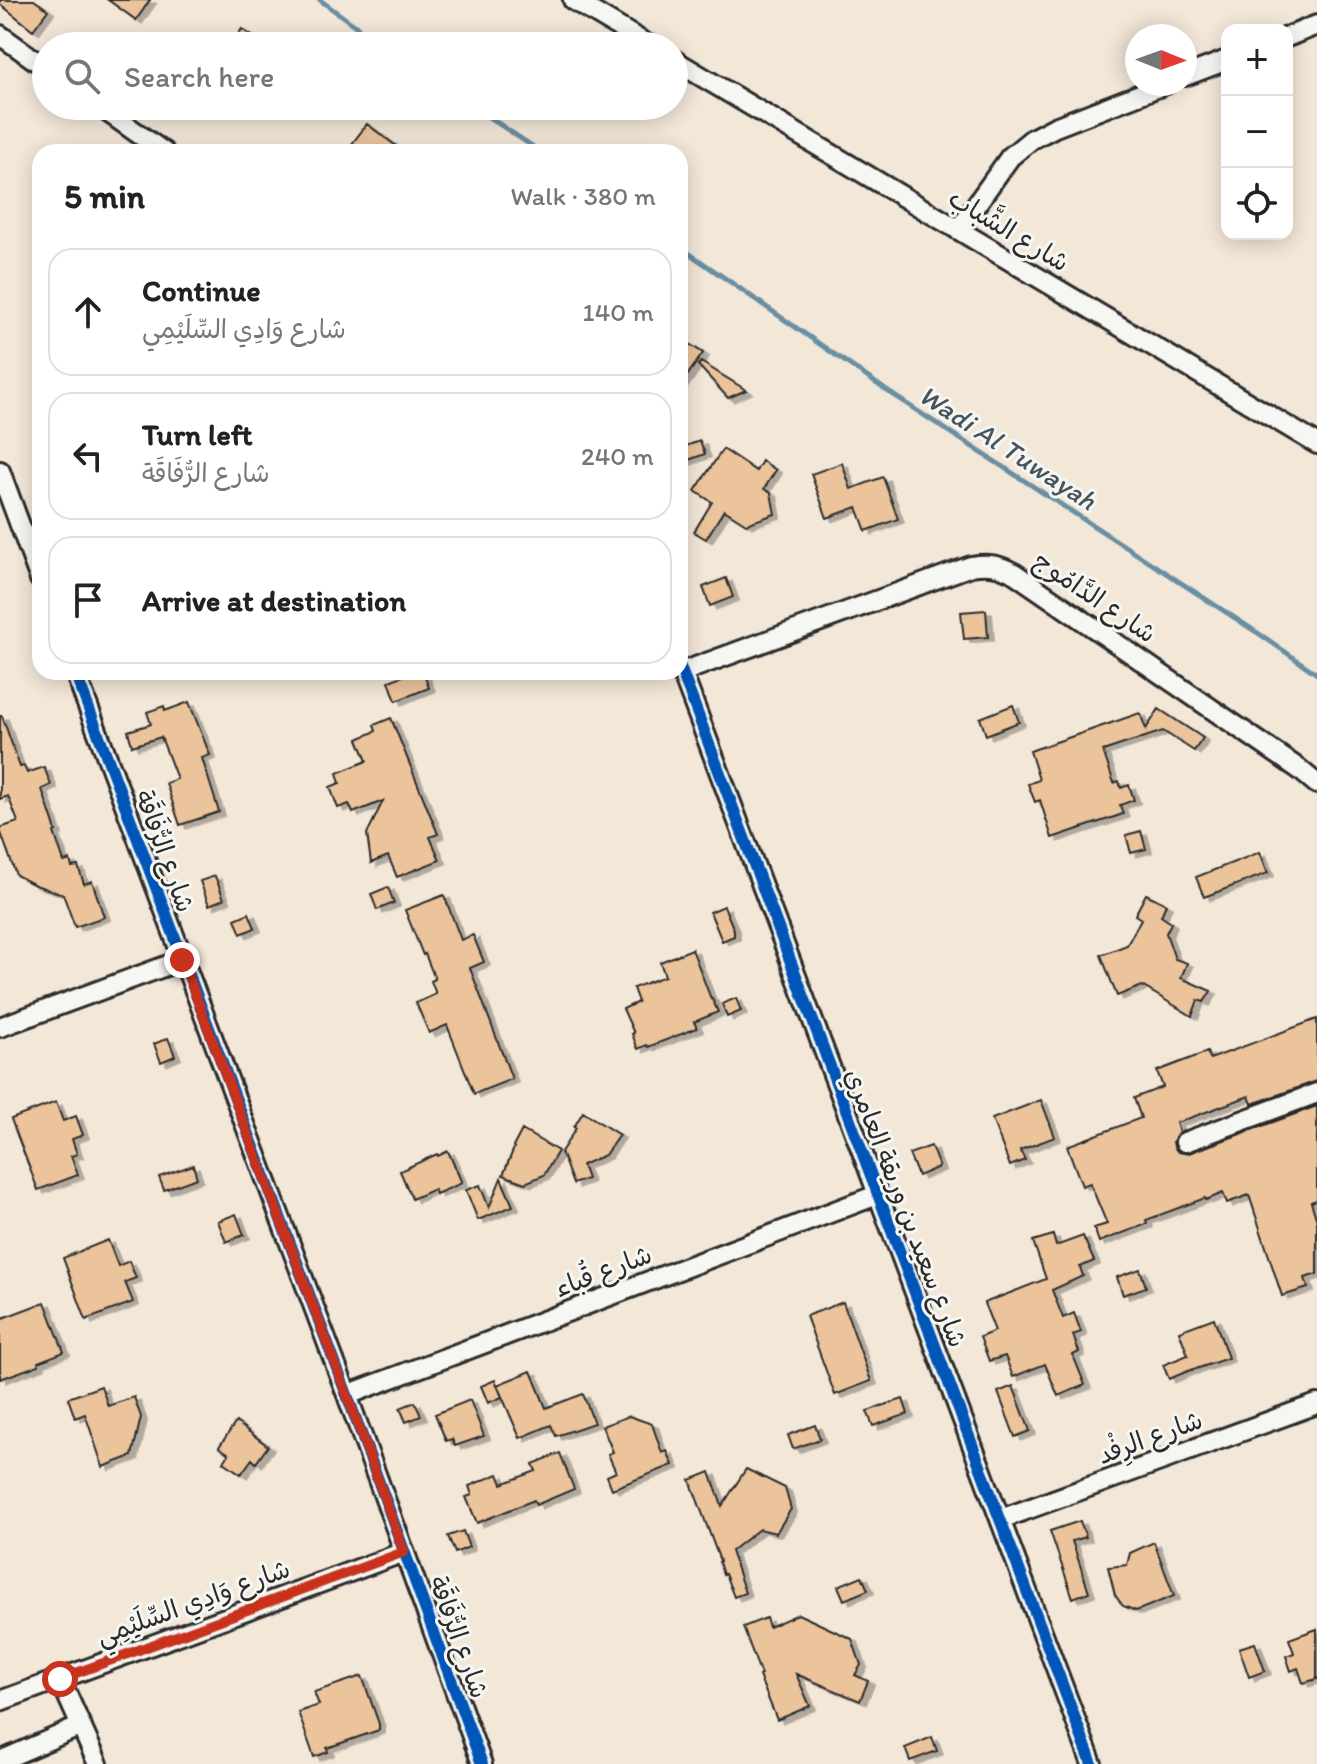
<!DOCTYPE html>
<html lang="en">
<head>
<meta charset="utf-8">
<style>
	body { margin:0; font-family:Itim,"Playpen Sans Arabic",sans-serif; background:#f2f2f2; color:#222 }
	.controls { position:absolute; right:24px; top:24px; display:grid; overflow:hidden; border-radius:16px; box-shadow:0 4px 20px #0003 }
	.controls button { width:72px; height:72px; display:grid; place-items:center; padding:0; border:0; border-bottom:2px solid #e0e0e0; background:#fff; color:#222; font:40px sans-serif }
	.compass { position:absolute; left:1125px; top:24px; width:72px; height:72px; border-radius:50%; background:#fff; box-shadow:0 4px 20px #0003; rotate:91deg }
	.stop { position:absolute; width:24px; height:24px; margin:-18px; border:6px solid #c8321e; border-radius:50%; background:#fff }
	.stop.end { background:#c8321e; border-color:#fff; box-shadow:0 2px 8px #0008 }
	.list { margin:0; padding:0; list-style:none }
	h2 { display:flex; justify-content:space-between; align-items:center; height:104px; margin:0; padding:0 32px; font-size:34px }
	h2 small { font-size:26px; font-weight:400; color:#767676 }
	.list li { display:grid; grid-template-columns:52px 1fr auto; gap:24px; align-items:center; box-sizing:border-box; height:128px; margin:0 16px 16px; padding:0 16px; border:2px solid #e0e0e0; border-radius:24px }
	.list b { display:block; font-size:30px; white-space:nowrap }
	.list p { margin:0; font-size:26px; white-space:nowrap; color:#767676 }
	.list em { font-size:26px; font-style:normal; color:#767676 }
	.icon { flex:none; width:44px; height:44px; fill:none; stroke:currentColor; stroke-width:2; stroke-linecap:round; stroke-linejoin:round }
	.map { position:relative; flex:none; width:1317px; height:1764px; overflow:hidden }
	.search { position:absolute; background:#fff; box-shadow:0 4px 20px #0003; left:32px; top:32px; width:656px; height:88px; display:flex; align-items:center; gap:20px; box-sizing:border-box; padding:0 28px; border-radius:44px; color:#767676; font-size:30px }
	.panel { position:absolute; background:#fff; box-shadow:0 4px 20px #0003; left:32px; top:144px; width:656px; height:536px; border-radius:24px }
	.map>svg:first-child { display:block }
</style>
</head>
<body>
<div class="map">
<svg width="1317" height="1764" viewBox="0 0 1317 1764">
	<defs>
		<filter id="shadow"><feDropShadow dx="6" dy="3.5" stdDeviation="0" flood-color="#0004"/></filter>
	</defs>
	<rect width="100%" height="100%" fill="#f3e7d8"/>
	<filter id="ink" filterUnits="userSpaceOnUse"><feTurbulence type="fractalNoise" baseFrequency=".0125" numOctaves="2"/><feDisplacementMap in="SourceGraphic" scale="16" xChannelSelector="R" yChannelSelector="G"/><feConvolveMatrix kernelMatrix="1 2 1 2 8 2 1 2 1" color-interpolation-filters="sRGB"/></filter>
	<g filter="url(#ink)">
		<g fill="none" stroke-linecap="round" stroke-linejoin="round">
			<!-- stream -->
			<path stroke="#698fa3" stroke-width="5" d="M320,0L383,46
				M472,106L541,152
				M680,247L893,395L1264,637L1317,674"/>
		</g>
		<!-- building -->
		<path fill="#ecc49c" stroke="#2b2b2b" stroke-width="2" filter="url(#shadow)" d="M0,0H34L48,10L33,30L0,4Z
			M108,0H150L136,20Z
			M242,29L266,46H230Z
			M367,124L404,152H346Z
			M680,338L703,353L680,386Z
			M701,362L746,390L728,398L698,365Z
			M700,441L705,454L680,463V448Z
			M723,449L756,471L762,461L776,470L764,489L771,493L775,514L746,524L724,510L706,539L694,532L712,502L695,491Z
			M842,463L851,489L883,477L898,519L866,531L857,507L827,518L811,474Z
			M726,578L733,597L710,606L703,587Z
			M986,610L988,637L964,639L961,612Z
			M413,672H423L429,688L396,701L389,681Z
			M189,702L210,755L202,758L219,812L180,825L166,783L177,779L161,737L132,746L128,731L151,724L147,712L164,706L165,711Z
			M1013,705L1019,722L986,735L980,718Z
			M1159,709L1203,738L1194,751L1163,731L1103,751L1114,783L1119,781L1121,788L1129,785L1134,800L1120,805L1123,814L1052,838L1040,800L1035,802L1028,784L1039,780L1030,751L1140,713L1146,729Z
			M0,716H2L20,767L24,766L27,773L44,767L51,785L42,789L56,831L54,832L64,862L70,860L72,867L78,866L84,884L92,881L104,917L75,927L63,894L35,885L16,875L0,830V828L18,822L8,796L0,799Z
			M391,718L438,834L430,837L440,860L397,877L388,856L371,863L367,834L383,801L353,813L349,804L338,808L330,787L340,783L337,773L367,761L358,739L376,731L374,725Z
			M1141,831L1146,849L1131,853L1126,835Z
			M1260,852L1268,873L1204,897L1196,877Z
			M215,876L224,899L209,905L200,881Z
			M388,887L394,903L377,910L371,894Z
			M1146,894L1166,904L1161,916L1171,923L1166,933L1175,959L1187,963L1181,978L1211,991L1204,1002L1198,1000L1192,1016L1142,986L1117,996L1101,955L1127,945L1141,919L1135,915Z
			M444,895L461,940L473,935L484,962L470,968L512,1079L474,1094L447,1025L429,1033L416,1003L436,994L431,981L435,979L425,954L423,955L405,910Z
			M724,906L734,930V936L722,941L710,912Z
			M249,913L255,928L241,934L235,919Z
			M692,949L711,999L712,998L718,1012L694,1022L697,1028L648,1047L647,1045L638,1049L632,1034L634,1033L623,1009L638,1002L633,988L665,976L660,962Z
			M736,998L741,1011L727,1017L722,1004Z
			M1317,1019V1081L1252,1104L1249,1096L1176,1123L1179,1132L1173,1141L1174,1147L1178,1152L1189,1153L1317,1106V1200L1311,1202L1317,1221V1274L1305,1278L1308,1288L1282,1296L1249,1195L1227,1203L1223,1193L1206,1200L1205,1198L1146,1220L1147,1224L1099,1242L1094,1228L1107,1224L1090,1183L1082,1186L1067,1146L1141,1118L1134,1098L1163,1087L1157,1071L1207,1052L1210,1059Z
			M168,1038L175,1056L161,1062L154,1044Z
			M1041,1100L1055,1137L1020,1150L1025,1160L1010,1166L992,1119Z
			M56,1102L63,1121L76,1116L83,1135L72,1139L77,1154L71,1156L78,1175L38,1190L11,1119Z
			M583,1112L619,1135L605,1155L582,1165L587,1179L573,1184L561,1152L576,1128L574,1127Z
			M522,1130L558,1151L544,1175L525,1183L503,1175L514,1148L513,1147Z
			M931,1146L939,1167L918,1176L909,1154Z
			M448,1151L462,1183L436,1194L434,1189L412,1199L400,1171L437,1154L438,1156Z
			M193,1165L197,1178L164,1190L159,1177Z
			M501,1178L513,1206L478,1220L466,1190L480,1185L489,1208Z
			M236,1214L244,1235L226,1242L218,1221Z
			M1053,1235L1056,1246L1083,1236L1094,1261L1080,1267L1083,1276L1052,1290L1063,1318L1074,1313L1081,1332L1073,1335L1079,1352L1073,1355L1085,1385L1058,1396L1045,1364L1013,1377L1005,1356L989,1361L980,1337L995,1331L984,1303L1046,1279L1033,1241Z
			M108,1240L118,1266L129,1261L136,1278L125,1282L133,1302L86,1320L63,1258Z
			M1140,1269L1146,1287L1123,1295L1117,1277Z
			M45,1302L64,1352L38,1362L39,1365L0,1379V1319Z
			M843,1302L871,1381L835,1395L806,1316Z
			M1214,1318L1228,1358L1193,1370V1369L1169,1379L1163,1365L1188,1355L1179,1331Z
			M531,1371L546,1408L583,1394L594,1423L556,1436L551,1425L520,1438L497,1385Z
			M495,1380L502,1397L488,1403L481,1386Z
			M101,1386L108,1406L134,1397L141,1417L132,1456L103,1467L85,1414L75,1418L68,1398Z
			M1013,1386L1030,1431L1015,1437L998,1392Z
			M903,1399L908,1414L873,1426L867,1411Z
			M470,1400L484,1436L455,1446L452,1439L446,1441L435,1414Z
			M415,1402L421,1416L406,1422L400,1408Z
			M629,1416L652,1424L662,1453L667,1451L673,1465L612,1489L607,1476L616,1472L608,1454L613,1452L602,1426Z
			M236,1422L268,1446L256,1463L252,1459L241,1474L224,1462L229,1454L219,1447Z
			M815,1425L820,1439L793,1449L788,1435Z
			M560,1453L574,1489L536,1505L534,1500L477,1523L466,1497L472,1495L469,1486L498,1474L502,1484L536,1471L533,1464Z
			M746,1469L785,1488L791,1509L776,1533L759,1529L731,1551L745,1593L734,1597L725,1574L723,1575L719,1562L720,1561L690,1480L710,1472L722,1506Z
			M1080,1521L1086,1537L1072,1541L1089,1592L1073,1598L1050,1531Z
			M463,1531L469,1547L455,1553L448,1536Z
			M1154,1542L1174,1596L1136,1611L1123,1606L1115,1595L1108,1567L1127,1565L1130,1553Z
			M862,1576L868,1590L844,1600L838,1586Z
			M798,1614L852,1639L861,1665L855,1675L868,1681L860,1701L796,1674L810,1706L777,1720L759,1676L761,1675L743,1627L766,1618L769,1627Z
			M1317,1629V1679L1303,1683L1298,1668L1291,1671L1286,1656L1294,1653L1289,1639Z
			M1255,1643L1265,1671L1249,1677L1239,1648Z
			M362,1676L379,1724V1730L327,1748L328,1752L314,1757L298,1712L319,1705L314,1692Z
			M932,1737L937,1751L910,1761L905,1748Z"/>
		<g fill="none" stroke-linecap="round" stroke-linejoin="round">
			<defs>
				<path id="minor" d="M573,0L650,46
					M0,35L46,68
					M1287,37L1317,25
					M674,60L1317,444
					M1185,76L1227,60
					M99,106L164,152
					M958,230L1010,157L1032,139L1055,127L1166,84
					M0,471L40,579
					M680,667L1092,1764
					M75,672L347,1395L482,1764
					M682,672L971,566C988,563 999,565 1014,573L1299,769L1317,784
					M0,1027L182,960
					M1185,1142L1317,1093
					M347,1395L877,1195
					M1001,1519L1317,1404
					M60,1679L98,1764
					M0,1701L404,1552
					M0,1761L81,1726"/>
			</defs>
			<!-- minor casing -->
			<use href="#minor" stroke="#2b2b2b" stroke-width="24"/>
			<!-- minor -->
			<use href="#minor" stroke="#f6f6f2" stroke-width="18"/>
			<defs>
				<path id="cycleway" d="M680,667L1092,1764
					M75,672L347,1395L482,1764"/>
			</defs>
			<!-- cycleway casing -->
			<use href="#cycleway" stroke="#f6f6f2" stroke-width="17"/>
			<!-- cycleway -->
			<use href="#cycleway" stroke="#0057b8" stroke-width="12"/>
		</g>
	</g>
	<g fill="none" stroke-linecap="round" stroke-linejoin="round" filter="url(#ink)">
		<!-- route -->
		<path stroke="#c8321e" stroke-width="10" d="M60,1679L404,1552L347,1395L182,960"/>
	</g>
	<g text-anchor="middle" stroke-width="6" stroke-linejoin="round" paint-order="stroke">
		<!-- street labels -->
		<g font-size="26" fill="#2b2b2b" stroke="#f6f6f2">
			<text transform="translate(1009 230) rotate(31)" y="9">شارع الشَّباب</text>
			<text transform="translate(1095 597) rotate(34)" y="9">شارع الدَّامُوج</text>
			<text transform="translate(165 851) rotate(70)" y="9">شارع الرُّفَاقَة</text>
			<text transform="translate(906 1208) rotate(69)" y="9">شارع سعيد بن وريقة العامري</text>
			<text transform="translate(603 1271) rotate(-21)" y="9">شارع قُباء</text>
			<text transform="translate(1150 1437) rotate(-20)" y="9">شارع الرِفْد</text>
			<text transform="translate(193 1602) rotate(-20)" y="9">شارع وَادِي السِّلَيْمِي</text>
			<text transform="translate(459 1637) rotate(70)" y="9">شارع الرُّفَاقَة</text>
		</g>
		<!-- water labels -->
		<g font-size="28" font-style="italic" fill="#45545d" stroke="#f6f6f2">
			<text transform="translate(1008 447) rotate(33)" y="10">Wadi Al Tuwayah</text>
		</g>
	</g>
</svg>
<div class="controls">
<button>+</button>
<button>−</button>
<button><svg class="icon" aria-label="locate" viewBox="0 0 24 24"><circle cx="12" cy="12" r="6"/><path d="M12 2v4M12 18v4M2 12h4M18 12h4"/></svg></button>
</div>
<svg class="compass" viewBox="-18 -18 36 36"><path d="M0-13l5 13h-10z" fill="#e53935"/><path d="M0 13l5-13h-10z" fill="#767676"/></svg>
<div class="stop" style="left:60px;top:1679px"></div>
<div class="stop end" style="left:182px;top:960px"></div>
<div class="search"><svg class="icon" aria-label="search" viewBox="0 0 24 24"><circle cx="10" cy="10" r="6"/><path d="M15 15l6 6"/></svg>Search here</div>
<section class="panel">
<h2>5 min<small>Walk · 380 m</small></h2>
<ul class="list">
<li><svg class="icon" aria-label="ahead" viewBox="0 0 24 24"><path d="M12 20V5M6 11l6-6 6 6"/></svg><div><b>Continue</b><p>شارع وَادِي السِّلَيْمِي</p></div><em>140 m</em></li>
<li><svg class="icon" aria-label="left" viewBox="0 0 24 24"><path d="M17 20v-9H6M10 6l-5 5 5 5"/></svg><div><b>Turn left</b><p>شارع الرُّفَاقَة</p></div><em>240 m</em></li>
<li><svg class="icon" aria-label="arrive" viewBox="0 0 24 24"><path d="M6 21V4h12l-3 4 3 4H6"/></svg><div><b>Arrive at destination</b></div></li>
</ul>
</section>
</div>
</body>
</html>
